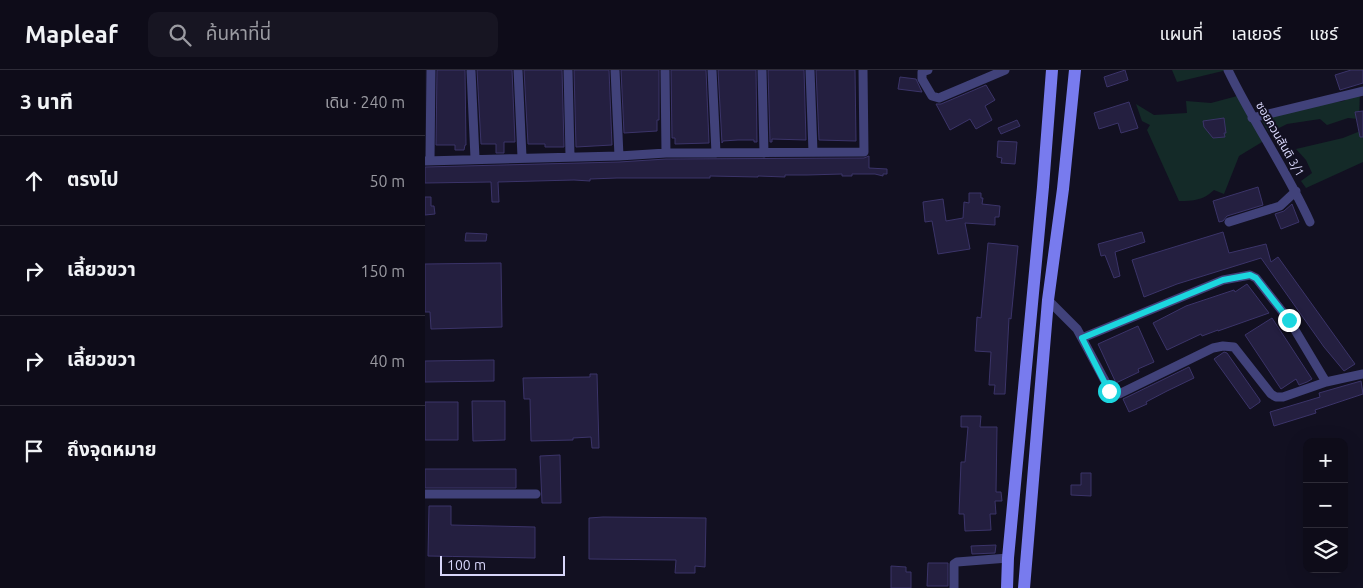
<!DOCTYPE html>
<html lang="th">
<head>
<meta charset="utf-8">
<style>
	body { margin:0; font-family:Ubuntu,"Noto Sans Thai",sans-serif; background:#171522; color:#f1f3f6 }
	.controls { position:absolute; right:15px; bottom:15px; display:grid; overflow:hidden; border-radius:10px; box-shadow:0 5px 20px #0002 }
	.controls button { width:45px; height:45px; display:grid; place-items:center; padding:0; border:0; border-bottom:1px solid #2e2c38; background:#0e0c19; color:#f1f3f6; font:25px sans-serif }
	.scale { position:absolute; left:15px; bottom:12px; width:125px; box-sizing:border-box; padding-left:5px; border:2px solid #d8d6fa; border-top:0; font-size:14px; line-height:18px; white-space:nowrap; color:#d8d6fa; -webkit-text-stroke:4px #121021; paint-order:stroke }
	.stop { position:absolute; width:15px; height:15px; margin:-11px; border:4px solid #1cd6df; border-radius:50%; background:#fff }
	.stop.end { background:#1cd6df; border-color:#fff; box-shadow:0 1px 5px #0008 }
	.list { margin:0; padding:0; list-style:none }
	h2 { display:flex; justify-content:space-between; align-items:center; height:65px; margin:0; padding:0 20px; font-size:21px }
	h2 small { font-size:16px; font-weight:400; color:#9b9ba2 }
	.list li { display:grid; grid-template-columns:32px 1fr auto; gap:15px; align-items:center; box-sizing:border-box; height:90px; padding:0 20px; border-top:1px solid #2e2c38 }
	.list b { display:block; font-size:19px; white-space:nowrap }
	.list em { font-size:16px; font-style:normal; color:#9b9ba2 }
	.icon { flex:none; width:28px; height:28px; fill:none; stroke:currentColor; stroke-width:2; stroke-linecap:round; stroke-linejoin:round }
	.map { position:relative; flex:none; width:938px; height:518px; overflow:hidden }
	header { display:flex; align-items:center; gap:30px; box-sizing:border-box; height:70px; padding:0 25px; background:#0e0c19; border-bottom:1px solid #2e2c38 }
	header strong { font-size:24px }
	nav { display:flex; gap:28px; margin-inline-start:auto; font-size:18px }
	.search { width:350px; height:45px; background:#171522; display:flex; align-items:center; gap:12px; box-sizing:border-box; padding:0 18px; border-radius:10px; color:#9b9ba2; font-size:19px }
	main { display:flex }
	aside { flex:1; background:#0e0c19 }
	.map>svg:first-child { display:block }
</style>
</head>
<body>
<header>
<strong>Mapleaf</strong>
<div class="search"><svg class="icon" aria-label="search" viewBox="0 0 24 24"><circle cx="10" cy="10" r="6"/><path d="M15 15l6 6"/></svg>ค้นหาที่นี่</div>
<nav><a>แผนที่</a><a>เลเยอร์</a><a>แชร์</a></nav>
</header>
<main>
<aside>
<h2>3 นาที<small>เดิน · 240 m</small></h2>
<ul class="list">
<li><svg class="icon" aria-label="ahead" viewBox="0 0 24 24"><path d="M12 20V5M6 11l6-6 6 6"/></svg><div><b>ตรงไป</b></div><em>50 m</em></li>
<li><svg class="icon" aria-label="right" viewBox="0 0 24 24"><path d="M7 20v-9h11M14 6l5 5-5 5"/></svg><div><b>เลี้ยวขวา</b></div><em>150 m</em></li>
<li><svg class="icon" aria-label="right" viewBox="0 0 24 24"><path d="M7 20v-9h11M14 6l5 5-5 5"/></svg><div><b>เลี้ยวขวา</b></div><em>40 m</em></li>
<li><svg class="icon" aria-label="arrive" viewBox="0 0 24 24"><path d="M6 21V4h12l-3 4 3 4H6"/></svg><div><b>ถึงจุดหมาย</b></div></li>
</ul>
</aside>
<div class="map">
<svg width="938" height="518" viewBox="0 0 938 518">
	<rect width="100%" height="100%" fill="#121021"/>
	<!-- green -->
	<path fill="#142a28" d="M747,0H802L752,12Z
		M935,20L934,49L923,48L902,55L895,49L862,54L844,63L834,46L883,36L919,31L924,26Z
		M816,25L842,69L814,86L799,124L789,120C779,130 768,131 754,131L722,60L725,55L717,51L711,34L729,45L762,43L761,31L786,33Z
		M938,60V92L881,118L876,111L887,103L881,90L871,79L918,68Z"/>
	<!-- building -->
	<path fill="#241f40" stroke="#3b3469" d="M12,0H40L41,75H40L39,80H30V75H11Z
		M52,0H87L90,72H79V83H71V74H56Z
		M99,0H137L139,77H120V74H103Z
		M149,0H184L187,75L151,77Z
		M196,0H234V50H232V61L199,63Z
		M246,0H281L284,73L250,74V68H247Z
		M293,0H331L332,72H329V70H313L298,71L297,73Z
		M343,0H379L381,70L347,69V72H345Z
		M391,0H430L431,71L394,70Z
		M700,0L703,10L682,17L679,7Z
		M938,0V13L915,20L910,5L926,0Z
		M475,7L491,9L497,22L473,19Z
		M561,15L570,30L560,36L567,50L551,59L545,49L525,60L511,34H516Z
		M704,32L713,58L696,63L693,53L674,59L669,43Z
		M938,41V67H935L930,42Z
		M799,48L801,63H799L800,67L788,68L779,57L778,51Z
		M592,50L595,56L576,64L573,58Z
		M573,71L592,72L590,94L576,93L577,88L572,87Z
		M444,86V98L462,99V104H458V106L450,104H427V106H417V104L382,105H360V107L333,106V107L285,106V108H192L165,109V111L149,110L73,112L74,132H67L66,112L0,113V97L194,92L241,89L439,88Z
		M833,117L838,135L802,146L798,151L794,152L788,131Z
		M544,123H556V128H558L557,134L575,136L574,147H570V155L540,153L545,179L513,184L507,151L500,152L498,132L518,129L521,151L538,148L539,132L544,133Z
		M0,127H6V136H9L10,144L0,145Z
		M867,134L874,152L856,159L850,144L859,141Z
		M717,162L720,172L690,182L695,206L689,208L680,185L676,186L673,174Z
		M798,162L804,183L841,174L846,192L853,187L930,294L919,301L899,277L836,188L752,214L719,227L707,190Z
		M41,163L62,164L61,171H40Z
		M563,173L593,176L586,249L584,248L580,324H569L570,315H564L566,282L550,281L552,247L556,248Z
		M76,193L77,257L6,259L5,242H0V194Z
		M822,214L844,243L793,261V260L777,266L776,264L742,280L728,253L761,236L809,220L810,222Z
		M847,248L887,309L882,312L874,315L871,309L856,319L820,265Z
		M713,256L729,292L713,299L714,302L691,313L673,274Z
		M799,282L802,283L835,330V332L825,339L789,289Z
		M69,290V311L0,312V291Z
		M764,297L769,308L742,321L721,332L722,334L704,342L698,329Z
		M165,304H172L174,378H167L166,367L148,368V370L106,371L105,329H99L98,308L165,307Z
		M936,311L938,324L890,340L891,343L849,356L845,342L895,327L894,323Z
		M47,331H80V370L48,371Z
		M0,332H33V370H0Z
		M536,346H556L555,357H572L571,422H576L577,431H570L571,444H565L566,460L540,461L539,444H534L536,392H540L543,357H536Z
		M135,385L136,433H117L115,386Z
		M0,399H91V418H0Z
		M656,403H666V426L646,425V415H656Z
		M4,436H26V455L110,457V488L3,486Z
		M178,447L281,448L280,497L270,496V503H250L251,490L164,489V448Z
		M571,475L570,483L547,484L546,476Z
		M503,493H523V516H502Z
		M466,496L481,497V502H486V518H466Z"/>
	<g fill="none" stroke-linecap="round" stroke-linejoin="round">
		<!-- minor -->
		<path stroke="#41427a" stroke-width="9" d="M93,0L97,87
			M143,0L145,86
			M190,0L194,86
			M240,0L241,83
			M287,0L291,83
			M337,0L339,83
			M385,0L388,82
			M503,0L497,2V9L507,26L514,28L580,0
			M803,0C828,52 861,99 885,152
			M46,1L50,88
			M827,48L938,21
			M5,90L6,0
			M0,91L194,86L241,83L439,82L438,0
			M804,152L855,136L871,121
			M623,230L652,259L687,324H694L788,278L798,276L809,277L846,324L851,327H858L901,312L938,304
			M657,268L798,210L825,205L831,208L864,250L901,312
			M0,424H111
			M529,518V494L532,492L583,488"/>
		<!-- secondary -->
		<path stroke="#787bee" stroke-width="12" d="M582,518L583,488L618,117L627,0
			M599,518L623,230L638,119L650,0"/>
	</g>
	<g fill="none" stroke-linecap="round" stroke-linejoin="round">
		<!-- route -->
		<path stroke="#1cd6df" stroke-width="6" d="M684,321L657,268L798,210L825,205L831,208L864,250"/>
	</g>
	<g text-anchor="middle" stroke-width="4" stroke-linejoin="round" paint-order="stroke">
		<!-- street labels -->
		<g font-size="12" fill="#d8d6fa" stroke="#121021">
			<text transform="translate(855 69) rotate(60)" y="4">ซอยควนสันติ 3/1</text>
		</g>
	</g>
</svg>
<div class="controls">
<button>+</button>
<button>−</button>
<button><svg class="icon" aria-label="layers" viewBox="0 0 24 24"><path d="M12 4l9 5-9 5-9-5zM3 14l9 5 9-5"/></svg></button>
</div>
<div class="scale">100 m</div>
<div class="stop" style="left:684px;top:321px"></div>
<div class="stop end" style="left:864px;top:250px"></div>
</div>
</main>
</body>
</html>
